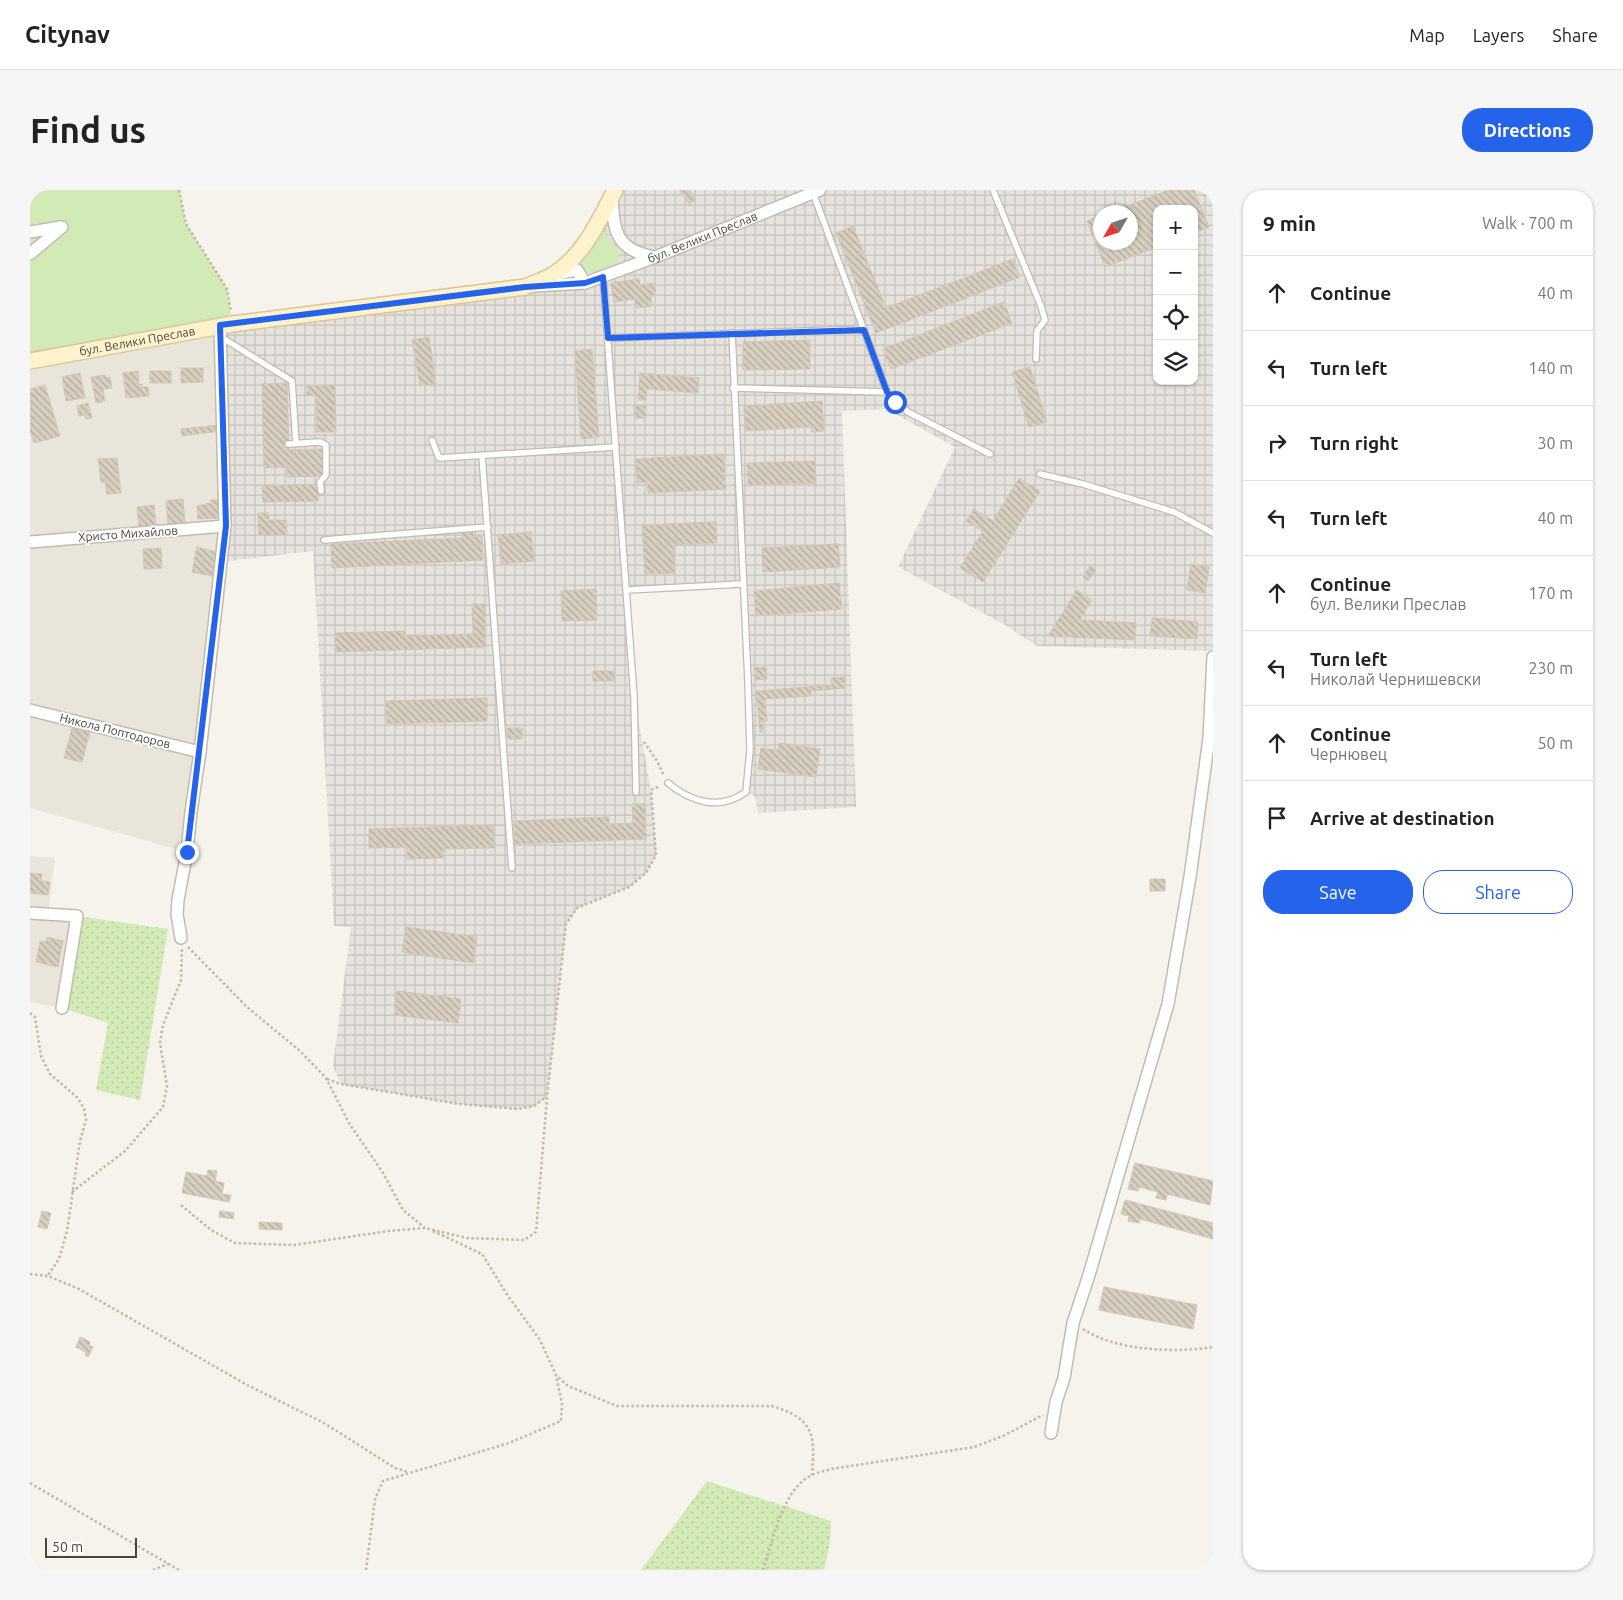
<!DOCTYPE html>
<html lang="en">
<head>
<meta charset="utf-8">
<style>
	body { margin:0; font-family:Ubuntu,sans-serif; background:#f6f6f6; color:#222 }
	.controls { position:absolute; right:15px; top:15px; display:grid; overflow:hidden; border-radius:10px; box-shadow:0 1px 4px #0004 }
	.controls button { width:45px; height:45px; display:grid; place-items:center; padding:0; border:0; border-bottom:1px solid #e0e0e0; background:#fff; color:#222; font:25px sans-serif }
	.compass { position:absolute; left:1063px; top:15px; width:45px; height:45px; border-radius:50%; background:#fff; box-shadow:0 1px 4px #0004; rotate:231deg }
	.scale { position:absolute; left:15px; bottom:12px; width:92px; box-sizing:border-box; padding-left:5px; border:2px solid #4b4439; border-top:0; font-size:14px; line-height:18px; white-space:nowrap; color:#4b4439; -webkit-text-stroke:4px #fff; paint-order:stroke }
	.stop { position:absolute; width:15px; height:15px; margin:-11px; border:4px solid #2563eb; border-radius:50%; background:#fff }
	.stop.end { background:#2563eb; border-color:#fff; box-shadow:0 1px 5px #0008 }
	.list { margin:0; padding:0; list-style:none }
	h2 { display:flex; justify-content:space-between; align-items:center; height:65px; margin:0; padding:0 20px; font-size:21px }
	h2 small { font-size:16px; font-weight:400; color:#767676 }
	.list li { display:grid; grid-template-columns:32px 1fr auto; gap:15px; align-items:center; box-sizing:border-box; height:75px; padding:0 20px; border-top:1px solid #e0e0e0 }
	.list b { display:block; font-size:19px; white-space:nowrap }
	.list p { margin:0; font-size:16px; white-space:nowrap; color:#767676 }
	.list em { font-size:16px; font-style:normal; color:#767676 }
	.actions { display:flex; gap:10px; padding:15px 20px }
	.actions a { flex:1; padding:11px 0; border:1px solid #2563eb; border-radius:20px; text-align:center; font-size:18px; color:#2563eb }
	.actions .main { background:#2563eb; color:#fff }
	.icon { flex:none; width:28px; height:28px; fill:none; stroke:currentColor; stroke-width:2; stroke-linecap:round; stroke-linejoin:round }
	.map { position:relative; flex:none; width:1183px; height:1380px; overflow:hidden; border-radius:20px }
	header { display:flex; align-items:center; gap:30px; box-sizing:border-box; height:70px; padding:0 25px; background:#fff; border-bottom:1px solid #e0e0e0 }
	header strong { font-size:24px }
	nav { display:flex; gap:28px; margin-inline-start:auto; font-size:18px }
	.intro { display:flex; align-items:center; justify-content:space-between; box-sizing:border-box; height:120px; padding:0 30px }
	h1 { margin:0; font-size:35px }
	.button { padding:12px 22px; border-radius:20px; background:#2563eb; color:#fff; font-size:18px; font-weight:700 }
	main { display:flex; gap:30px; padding:0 30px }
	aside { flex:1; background:#fff; border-radius:20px; box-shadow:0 1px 4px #0004 }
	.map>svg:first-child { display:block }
</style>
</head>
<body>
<header>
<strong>Citynav</strong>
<nav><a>Map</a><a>Layers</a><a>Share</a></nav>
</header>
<div class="intro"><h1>Find us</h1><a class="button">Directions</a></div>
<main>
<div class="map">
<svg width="1183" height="1380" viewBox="0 0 1183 1380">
	<defs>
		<pattern id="industrial-grid" width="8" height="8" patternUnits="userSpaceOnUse" patternTransform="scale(1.25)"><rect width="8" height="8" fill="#e6e2dd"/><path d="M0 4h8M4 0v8" fill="none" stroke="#c7c3be"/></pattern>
		<pattern id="garden-dots" width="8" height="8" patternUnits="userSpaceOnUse" patternTransform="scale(1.25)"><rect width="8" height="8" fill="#d2eab5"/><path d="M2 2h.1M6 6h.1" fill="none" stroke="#b6ca9c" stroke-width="1.8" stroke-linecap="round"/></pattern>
		<pattern id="building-back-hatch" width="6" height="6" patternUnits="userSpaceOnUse" patternTransform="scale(1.25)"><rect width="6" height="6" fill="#d8cfc1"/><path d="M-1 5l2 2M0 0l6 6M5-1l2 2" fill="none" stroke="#b1aa9e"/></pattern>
	</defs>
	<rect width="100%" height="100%" fill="#f6f3ec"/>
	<!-- residential -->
	<path fill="#eae5da" d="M0,0H149L156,34L197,99L200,119L195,336L157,662L0,618Z
		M0,666L25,668L18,724L47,726L32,818L0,812Z"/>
	<!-- industrial -->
	<path fill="url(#industrial-grid)" fill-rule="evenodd" d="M585,0H1183V461L1007,456L975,435L868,377L925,257L856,219L812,221L826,617L728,623L725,606L716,602L720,560L712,394L597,400L604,507L621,600L626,665L616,683L599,697L547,718L536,734L517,907L504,916L488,919L429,914L311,894L303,876L321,737L304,736L283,361L191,372L190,135L397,110L524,84ZM1127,19H1164V191H1127ZM1070,22H1100V52H1070Z"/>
	<!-- green -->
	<path fill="#d2eab5" d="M0,0H149L156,34L197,99L202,134L0,171Z
		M573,42L588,58L589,71L573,87C557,84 551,78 549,62L562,44Z"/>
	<!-- garden -->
	<path fill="url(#garden-dots)" d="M47,726L138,739L110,910L66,900L78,833L32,818Z
		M677,1291L801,1331L800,1353L794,1380H611Z"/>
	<!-- building -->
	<path fill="url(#building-back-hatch)" stroke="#d3c7b4" d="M649,0H659L666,10L659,14Z
		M1139,0H1164L1179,37L1164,43V19H1127V57L1075,77L1057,31L1070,26V52H1100V22H1081Z
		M823,36L856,118L983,69L990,87L846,143L806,43Z
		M609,89L610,95L624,93L626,105L621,106L622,116L607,118L605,109L584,112L581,93Z
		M974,112L982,133L861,179L853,159Z
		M399,147L406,194L390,196L382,150Z
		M780,150V179L713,180V152Z
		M562,159L569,247L551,249L545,161Z
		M1000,177L1017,232L999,237L982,182Z
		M151,178H173V192L151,193Z
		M108,181L109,195L112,194V197H118L119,206L96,208L93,183Z
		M120,181H141V193H120Z
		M50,183L55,208L36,211L32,187Z
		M610,183L669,188L668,203L617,199L616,210H608Z
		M75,185L76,188L80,187L82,198L73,199L75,211L66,213L61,187Z
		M257,193L259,260L293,259V286L257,287V277L234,278L232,194Z
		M15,195L30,246L4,253L0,240V199Z
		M305,195L306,242H287L286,205L277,206V196Z
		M792,211L794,241L781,242V237L715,241L714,216Z
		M58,213L62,228L56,229L55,225L49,226L47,216Z
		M604,216H616V228H604Z
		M189,235L190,241L152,246L151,239Z
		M693,264L696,299L618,303L617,292L607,293L606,269Z
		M87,268L91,303L77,304L75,292H71L68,269Z
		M785,271L786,293L718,295L717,273Z
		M989,288L1010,301L953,392L930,378L953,341L936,331L944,319L963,331Z
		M288,294V311L233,312L232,296Z
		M153,309L155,333L138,334L136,311Z
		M181,310H191L192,328L168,329L167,316L181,313Z
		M124,315L126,337L109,339L107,317Z
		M228,323H239V330H256L257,345H229Z
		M686,332L687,353L644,355L645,383L615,384L612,335Z
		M432,342H443V347L452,346L453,370L302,378L301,354L432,348Z
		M501,342L504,371L471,374L468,345Z
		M808,354L810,377L733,382L732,358Z
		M167,357L187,362L182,386L162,382Z
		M131,358L132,378L114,379L113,359Z
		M1161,374L1179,377L1175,403L1157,400Z
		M1060,376L1066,380L1058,391L1053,387Z
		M809,393L812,419L726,426L724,401Z
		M566,399L567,430L532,431L531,401Z
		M1047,400L1062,410L1050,430L1106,433L1105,450L1018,446Z
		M442,414H455L456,457L306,462L305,443L375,441V446L443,444Z
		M1122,428L1168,432L1167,449L1120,446Z
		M736,477L737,489L725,490L724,478Z
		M563,481H584V491H563Z
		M815,487V498L781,501V506L735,509L737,531H732L733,542H730L726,501L802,495L801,488Z
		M457,508V531L357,534L356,511Z
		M42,538L60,542L52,572L34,568Z
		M477,538H492V549H478Z
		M749,553L790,559L786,587L728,579L731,558L748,560Z
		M602,614H615L616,649L485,654L484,631L579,627V634L603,633Z
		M463,635L464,658L413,659V668L377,669V657L339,658V639Z
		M0,683L12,684L11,691L20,692L18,705L0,703Z
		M1120,689H1135V701H1120Z
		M376,737L447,747L443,773L372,762Z
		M17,747L33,751L28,777L6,772L10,751L16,752Z
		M367,801L431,809L428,833L364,825Z
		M1105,973L1183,991L1180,1015L1137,1004L1136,1010L1126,1008L1128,1002L1109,997L1108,1001L1098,999Z
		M178,980L187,981L185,991L194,993L192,1004L201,1005L199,1012L152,1003L156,982L177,986Z
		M1095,1010L1183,1033V1049L1110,1029L1109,1033L1098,1031L1099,1026L1091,1024Z
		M12,1021L21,1023L17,1039L8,1037Z
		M190,1021L204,1023L203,1029L189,1027Z
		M229,1032L252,1033V1040L229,1039Z
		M1074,1097L1167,1115L1163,1139L1069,1120Z
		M50,1147L60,1152L59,1155L63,1157L58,1167L55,1165L56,1162L46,1157Z"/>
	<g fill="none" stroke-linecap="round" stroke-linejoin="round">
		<defs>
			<path id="lane" d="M963,0L1011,116L1015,130L1007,141L1006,169
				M783,3L857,202L878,222L960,264
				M573,87L604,507L606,602
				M191,147L262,191L266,254
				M579,148L834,139
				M703,198L857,202
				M402,250L409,268L586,257
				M258,254L290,252L296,255V285L290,292L291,301
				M452,265L482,678
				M1010,284L1053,294L1144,322L1183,343
				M294,350L458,337
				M597,400L712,394
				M638,593C661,612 689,621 716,602L720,560L718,491L702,143"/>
			<g id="street">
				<path d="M582,6C583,41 586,60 624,67"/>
				<path d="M0,42L30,37"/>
				<path d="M0,64L32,37"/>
				<path id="s1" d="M555,93L625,67L790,0"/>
				<path d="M504,96L555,93L547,80L525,84"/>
				<path d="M0,352L195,336"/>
				<path d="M0,520L170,562"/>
				<path d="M0,723L47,726L32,818"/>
				<path d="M151,748L147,724L148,710L157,662L161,622L170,562L195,336L190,135"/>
				<path d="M1021,1243L1026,1212L1034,1188L1043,1133L1059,1085L1138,814L1160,687L1179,548L1183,467"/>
			</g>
			<g id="secondary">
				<path id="s2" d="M0,171L202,134L495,97C504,93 515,90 524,84C554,65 569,31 585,0"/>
			</g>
		</defs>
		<!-- lane casing -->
		<use href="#lane" stroke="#c2bbae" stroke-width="8"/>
		<!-- street casing -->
		<use href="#street" stroke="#c2bbae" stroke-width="14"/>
		<!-- secondary casing -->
		<use href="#secondary" stroke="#d6c79b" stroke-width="18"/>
		<!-- path -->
		<path stroke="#c4b79f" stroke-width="2.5" stroke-dasharray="2.5 2.5" stroke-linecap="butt" d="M149,0L156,34L197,99L201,122
			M614,552L627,571L634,586
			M158,757L217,817L270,861L296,888L319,933L353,983L373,1020L395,1038
			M0,823L5,827L11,866L20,884L48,908L54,919L56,930L50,951L37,1041L29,1069L18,1085
			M297,889L311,894L429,914L488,919L504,916L516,907
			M42,1002L95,961L133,917L137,896L130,853L133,835L151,790L152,759
			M151,1015L181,1040L205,1053L264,1055L359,1041L395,1038L437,1048L494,1050L506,1042L517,907L536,734L547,718L599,697L616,683L626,665L621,600L630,596
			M403,1041L452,1064L478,1106L510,1150L526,1185L538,1196L587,1216H742C785,1229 785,1245 782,1285
			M0,1084L18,1086L49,1099L219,1196L294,1233L365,1278L378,1282
			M1053,1139C1086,1161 1145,1163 1183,1157
			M0,1293L149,1380
			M123,1380L138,1374
			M336,1380L345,1309L353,1291L479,1253L531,1231L532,1213L526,1186
			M733,1380C743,1351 752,1299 782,1285C788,1282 795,1281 801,1279L944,1257L973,1246L1013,1225"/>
		<!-- lane -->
		<use href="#lane" stroke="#fff" stroke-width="5.5"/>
		<!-- street -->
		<use href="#street" stroke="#fff" stroke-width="11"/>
		<!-- secondary -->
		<use href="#secondary" stroke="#fff3cd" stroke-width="15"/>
	</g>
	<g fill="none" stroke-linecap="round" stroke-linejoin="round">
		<!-- route -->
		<path stroke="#2563eb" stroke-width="6" d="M157,662L196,336L190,135L495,97L555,93L573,87L578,148L834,140L857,202L865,212"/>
	</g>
	<g text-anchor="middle" stroke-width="4" stroke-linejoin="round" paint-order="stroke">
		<!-- street labels -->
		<g font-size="12" fill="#4b4439" stroke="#fff">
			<text dy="4" stroke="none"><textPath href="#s1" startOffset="126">бул. Велики Преслав</textPath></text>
			<text dy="4" stroke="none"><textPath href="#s2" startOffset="109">бул. Велики Преслав</textPath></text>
			<text transform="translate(98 344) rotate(-4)" y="4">Христо Михайлов</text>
			<text transform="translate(85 541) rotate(14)" y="4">Никола Поптодоров</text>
		</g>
	</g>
</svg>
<div class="controls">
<button>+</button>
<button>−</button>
<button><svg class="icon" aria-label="locate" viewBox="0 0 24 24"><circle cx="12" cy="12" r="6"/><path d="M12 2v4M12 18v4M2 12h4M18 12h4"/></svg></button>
<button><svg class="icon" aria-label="layers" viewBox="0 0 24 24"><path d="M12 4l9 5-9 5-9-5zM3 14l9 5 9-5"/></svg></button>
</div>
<svg class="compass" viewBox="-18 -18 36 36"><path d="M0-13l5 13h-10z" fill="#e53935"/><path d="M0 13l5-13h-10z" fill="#767676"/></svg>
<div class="scale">50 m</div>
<div class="stop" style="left:865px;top:212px"></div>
<div class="stop end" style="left:157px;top:662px"></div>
</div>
<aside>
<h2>9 min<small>Walk · 700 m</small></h2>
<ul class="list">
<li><svg class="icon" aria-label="ahead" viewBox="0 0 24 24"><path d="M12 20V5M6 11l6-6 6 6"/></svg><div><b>Continue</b></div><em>40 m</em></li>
<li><svg class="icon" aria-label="left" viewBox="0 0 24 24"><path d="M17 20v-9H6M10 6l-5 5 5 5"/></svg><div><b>Turn left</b></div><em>140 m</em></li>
<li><svg class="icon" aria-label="right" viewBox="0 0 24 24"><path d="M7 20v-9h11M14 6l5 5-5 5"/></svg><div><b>Turn right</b></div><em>30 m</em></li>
<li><svg class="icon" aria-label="left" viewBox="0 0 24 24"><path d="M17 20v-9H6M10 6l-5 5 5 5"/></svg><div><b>Turn left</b></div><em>40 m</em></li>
<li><svg class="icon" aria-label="ahead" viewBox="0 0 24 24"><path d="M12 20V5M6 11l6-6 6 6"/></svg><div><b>Continue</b><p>бул. Велики Преслав</p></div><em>170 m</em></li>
<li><svg class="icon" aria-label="left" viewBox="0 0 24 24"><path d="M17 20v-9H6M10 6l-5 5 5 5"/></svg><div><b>Turn left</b><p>Николай Чернишевски</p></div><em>230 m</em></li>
<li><svg class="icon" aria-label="ahead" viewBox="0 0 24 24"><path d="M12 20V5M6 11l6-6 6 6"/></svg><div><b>Continue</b><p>Чернювец</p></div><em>50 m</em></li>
<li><svg class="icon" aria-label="arrive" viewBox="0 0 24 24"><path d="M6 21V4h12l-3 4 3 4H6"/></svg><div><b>Arrive at destination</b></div></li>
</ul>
<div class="actions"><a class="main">Save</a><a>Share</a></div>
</aside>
</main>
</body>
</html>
